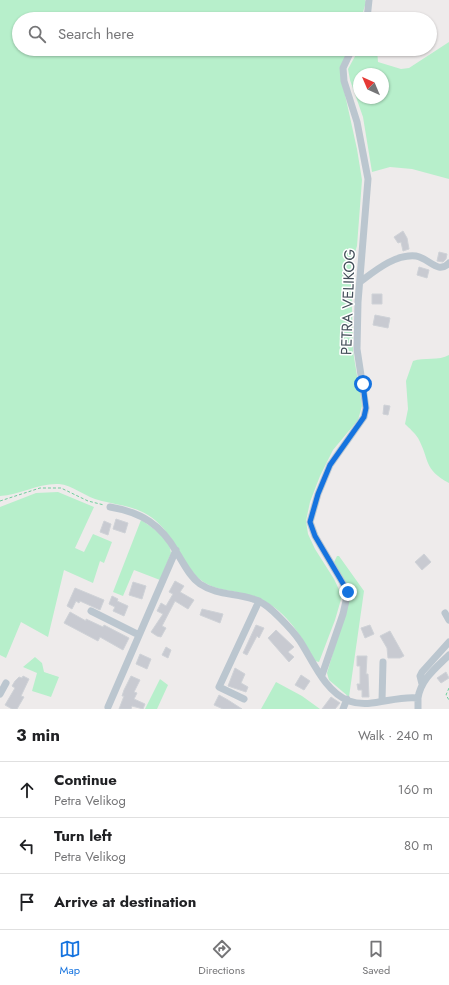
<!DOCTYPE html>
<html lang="en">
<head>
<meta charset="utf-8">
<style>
	body { margin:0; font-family:Jost,sans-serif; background:#f6f6f6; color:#202124 }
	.compass { position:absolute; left:353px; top:68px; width:36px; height:36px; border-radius:50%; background:#fff; box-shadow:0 1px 3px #0004; rotate:316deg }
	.stop { position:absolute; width:12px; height:12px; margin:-9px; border:3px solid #1573df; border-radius:50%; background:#fff }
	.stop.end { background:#1573df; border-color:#fff; box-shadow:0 1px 4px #0008 }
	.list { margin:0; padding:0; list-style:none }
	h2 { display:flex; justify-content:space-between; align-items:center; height:52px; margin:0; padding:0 16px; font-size:17px }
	h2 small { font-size:13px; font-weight:400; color:#757577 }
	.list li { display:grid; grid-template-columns:26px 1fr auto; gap:12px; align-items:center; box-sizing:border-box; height:56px; padding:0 16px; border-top:1px solid #e0e0e0 }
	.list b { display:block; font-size:15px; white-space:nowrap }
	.list p { margin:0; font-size:13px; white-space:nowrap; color:#757577 }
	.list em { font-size:13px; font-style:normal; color:#757577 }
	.icon { flex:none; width:22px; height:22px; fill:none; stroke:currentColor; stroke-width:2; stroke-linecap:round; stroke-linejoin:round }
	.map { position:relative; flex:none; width:449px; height:709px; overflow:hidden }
	.search { position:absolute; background:#fff; box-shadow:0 1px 3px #0004; left:12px; right:12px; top:12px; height:44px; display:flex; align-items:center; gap:10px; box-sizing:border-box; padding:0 14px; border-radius:22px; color:#757577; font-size:15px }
	.sheet { height:220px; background:#fff }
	nav { display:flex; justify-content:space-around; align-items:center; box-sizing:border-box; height:56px; border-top:1px solid #e0e0e0; background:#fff; font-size:11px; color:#757577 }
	nav a { display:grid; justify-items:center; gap:2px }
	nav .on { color:#1573df }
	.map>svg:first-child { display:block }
</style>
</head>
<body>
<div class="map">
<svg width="449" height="709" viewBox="0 0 449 709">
	<rect width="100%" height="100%" fill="#eeebeb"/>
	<!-- green -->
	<path fill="#b7efcb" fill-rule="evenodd" d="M0,0H365L366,2L361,19H19V49H349L342,81L357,149L362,180L357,246L351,265L353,351L362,406L358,420L333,450L320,476L310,502L306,521L308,534L315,549L334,579L342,596L335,620L319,662L315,661C300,633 282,604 249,595C234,590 218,591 205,583C186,571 178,545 163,528C143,505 122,507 95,499C83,495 72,485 59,484C38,483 20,495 0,496Z
		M449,42V179L412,169L390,167L372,172L363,117L350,80L348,69L359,49H377L378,62L401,69L409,68ZM359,74H383V98H359Z
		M449,355V483C423,469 430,460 418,438C415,433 409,428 405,424L408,409L406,381L413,361C424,357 439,361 449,355Z
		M58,492L94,507L75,548L84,552L93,534L112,542L104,563L100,561L93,583L64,570L48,637L21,622L6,658L0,655V507L36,493Z
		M141,520C153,528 170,538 171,553L160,580L134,570L123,596L113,592Z
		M337,556H339L364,591L349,697L329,680L327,673L349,598L334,562Z
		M35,657L42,663L44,672L59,677L51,697L32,691L37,673L23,667Z
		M160,679L168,685L157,709H145Z
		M276,682L302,696L320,709H261Z"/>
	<!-- building -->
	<path fill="#c8cad1" stroke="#cfd2d7" d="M403,231L407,238L409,249L403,251L401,242L398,243L394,237Z
		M439,252L447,254L446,259L443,262L437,261Z
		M419,267L429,270L427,278L417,275Z
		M372,294H382V304H372Z
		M375,315L390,318L388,328L373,325Z
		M384,405L390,406L388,415L383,414Z
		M116,519L128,523L125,533L113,529Z
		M104,521L111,524L108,535L100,532Z
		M424,554L431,562L422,570L415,562Z
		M175,581L184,586L180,592L194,600L188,609L175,601L162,626L166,628L161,637L157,636L151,632L163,614L157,611L161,603L166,606L173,594L169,592Z
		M133,582L146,586L142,599L129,595Z
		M75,588L104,600L100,610L80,601L79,603L76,601L72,609L67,606Z
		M112,596L118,599L117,601L128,606L124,616L113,611L115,607L109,604Z
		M202,609L223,614L220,623L200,615Z
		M70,612L86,621V619L103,627L104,625L129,638L123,650L100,637L98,641L64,623Z
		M256,625L264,628L259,638L257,636L247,655L243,653Z
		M370,625L374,634L365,638L361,628Z
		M276,630L294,647L288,652L294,657L289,662L268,638Z
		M390,631L404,656L400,658H388L387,648L380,636Z
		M166,647L171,650L168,658L162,655Z
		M140,654L151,659L147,669L136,664Z
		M357,656H367L366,674H368L369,697H362V690H358L357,684H360V666H357Z
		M235,668L245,674L241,683L248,687L246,692L228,686Z
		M446,672L449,678L441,683L437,678Z
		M301,675L310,681L304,690L295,685Z
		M23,676L29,679L21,696L24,697L17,709H12L5,705L15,688L12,686L15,681L19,677L22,678Z
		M131,676L140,680L134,692L137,693L134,699L145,704L143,709L132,706L131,709H119L124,696H122L124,690Z
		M219,695L228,700L242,709H223L214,705Z
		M331,697L340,703L335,709H322Z"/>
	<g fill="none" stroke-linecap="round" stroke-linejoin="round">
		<!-- path -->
		<path stroke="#6ecd9b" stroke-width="1" stroke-dasharray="3 2" stroke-linecap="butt" d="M0,501L40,488H61L88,501L104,505
			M449,688L446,695L449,700"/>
		<!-- street -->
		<path stroke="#bbc6cf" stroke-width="7" d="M367,19L369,0
			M360,282C376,270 395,254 416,256C429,258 438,275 449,263
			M110,507C141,512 162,525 177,553C184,564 190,577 200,584C216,595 236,593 253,599C264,602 272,610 280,618C287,625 294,632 300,641C313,661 325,692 349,701C371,709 395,695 418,698V709
			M91,611L139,635
			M445,613L449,620
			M322,675L343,614L348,592L315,536L310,522L318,494L330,465L364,417L366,408L357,349L358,302L368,179L357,122L344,81L343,68L352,49
			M422,684L420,676L422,672L449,642
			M0,694L6,683
			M418,698C421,679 436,668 449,655
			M244,699L219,687L259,601
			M382,701L383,662
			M108,707L176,550
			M343,709L347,699"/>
	</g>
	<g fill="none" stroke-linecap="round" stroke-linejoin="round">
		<!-- route -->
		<path stroke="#1573df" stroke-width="5" d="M348,592L315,536L310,522L318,494L330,465L364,417L366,408L363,384"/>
	</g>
	<g text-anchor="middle" stroke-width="3" stroke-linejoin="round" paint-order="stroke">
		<!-- street labels -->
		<g font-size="15" fill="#434f59" stroke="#fff">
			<text transform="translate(348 302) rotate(-88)" y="5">PETRA VELIKOG</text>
		</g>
	</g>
</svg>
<svg class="compass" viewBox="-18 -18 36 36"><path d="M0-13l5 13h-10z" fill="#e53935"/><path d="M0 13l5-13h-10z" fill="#757577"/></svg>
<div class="stop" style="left:363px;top:384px"></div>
<div class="stop end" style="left:348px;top:592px"></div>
<div class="search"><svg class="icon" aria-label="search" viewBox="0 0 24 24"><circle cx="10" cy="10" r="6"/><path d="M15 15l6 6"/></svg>Search here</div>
</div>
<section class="sheet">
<h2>3 min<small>Walk · 240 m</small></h2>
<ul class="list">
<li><svg class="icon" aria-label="ahead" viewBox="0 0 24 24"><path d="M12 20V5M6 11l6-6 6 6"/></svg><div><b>Continue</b><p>Petra Velikog</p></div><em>160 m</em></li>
<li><svg class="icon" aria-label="left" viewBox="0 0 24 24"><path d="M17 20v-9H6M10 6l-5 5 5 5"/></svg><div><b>Turn left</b><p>Petra Velikog</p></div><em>80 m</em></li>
<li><svg class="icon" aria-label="arrive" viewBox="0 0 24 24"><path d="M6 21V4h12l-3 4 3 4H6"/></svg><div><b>Arrive at destination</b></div></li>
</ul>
</section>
<nav>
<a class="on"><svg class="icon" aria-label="map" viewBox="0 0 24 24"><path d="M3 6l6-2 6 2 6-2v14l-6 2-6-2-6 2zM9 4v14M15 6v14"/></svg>Map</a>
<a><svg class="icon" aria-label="directions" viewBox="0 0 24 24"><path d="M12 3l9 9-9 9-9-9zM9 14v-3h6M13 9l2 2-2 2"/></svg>Directions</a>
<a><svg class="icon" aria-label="saved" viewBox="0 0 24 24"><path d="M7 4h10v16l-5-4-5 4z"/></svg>Saved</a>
</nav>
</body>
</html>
